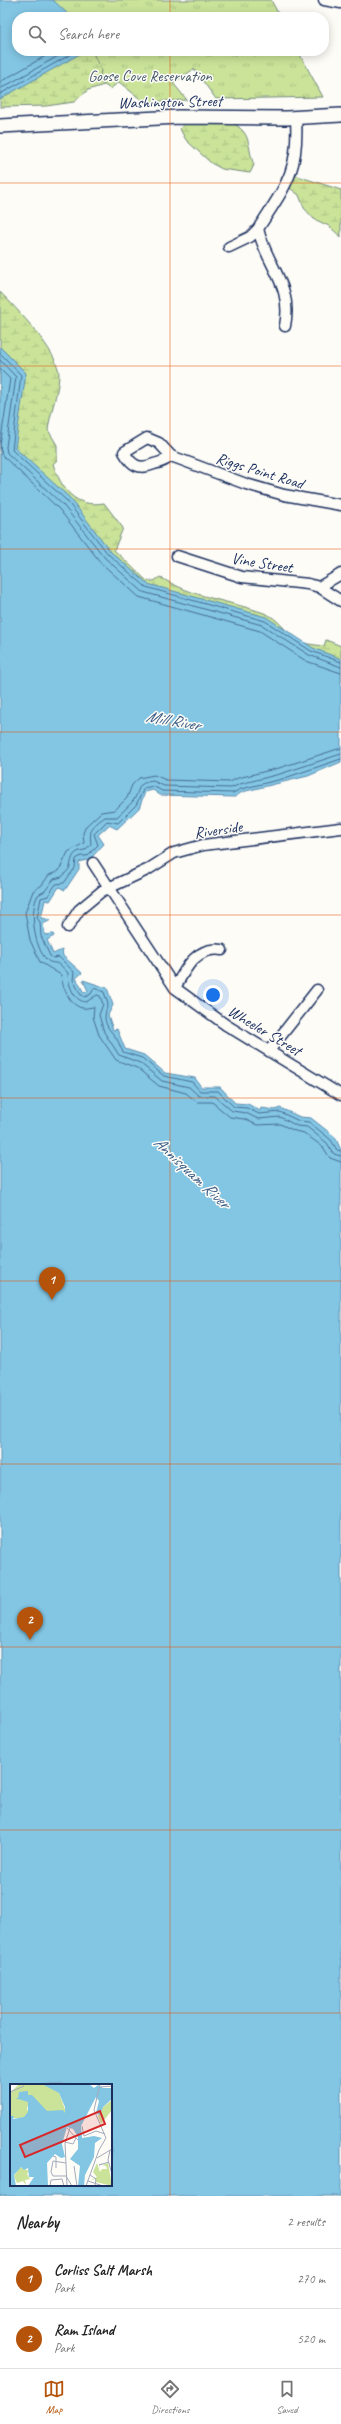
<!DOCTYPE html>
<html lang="en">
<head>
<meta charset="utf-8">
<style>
	body { margin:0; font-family:Caveat,sans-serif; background:#f6f6f6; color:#222 }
	.you { position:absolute; left:213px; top:995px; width:14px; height:14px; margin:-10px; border:3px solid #fff; border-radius:50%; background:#1a73e8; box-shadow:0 0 0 6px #1a73e833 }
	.badge { display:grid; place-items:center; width:26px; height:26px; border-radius:50%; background:#b45309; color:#fff; font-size:13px; font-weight:700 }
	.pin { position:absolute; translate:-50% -33px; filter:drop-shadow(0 1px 2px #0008) }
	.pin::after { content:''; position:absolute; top:21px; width:14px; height:12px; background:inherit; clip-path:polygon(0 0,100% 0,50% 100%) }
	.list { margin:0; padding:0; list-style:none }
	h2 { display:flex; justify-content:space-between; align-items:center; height:52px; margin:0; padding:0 16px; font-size:17px }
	h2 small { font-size:13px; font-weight:400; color:#767676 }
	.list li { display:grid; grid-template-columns:26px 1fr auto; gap:12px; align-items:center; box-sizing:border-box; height:60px; padding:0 16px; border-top:1px solid #e0e0e0 }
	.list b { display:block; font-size:15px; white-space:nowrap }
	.list p { margin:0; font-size:13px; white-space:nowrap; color:#767676 }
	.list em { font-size:13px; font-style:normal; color:#767676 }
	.icon { flex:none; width:22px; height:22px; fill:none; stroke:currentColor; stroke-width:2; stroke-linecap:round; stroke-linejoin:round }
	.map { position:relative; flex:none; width:341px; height:2196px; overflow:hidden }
	.search { position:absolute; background:#fff; box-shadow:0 2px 10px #0003; left:12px; right:12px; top:12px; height:44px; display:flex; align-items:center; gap:10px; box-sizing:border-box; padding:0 14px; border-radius:16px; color:#767676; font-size:15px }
	.sheet { height:172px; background:#fff }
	nav { display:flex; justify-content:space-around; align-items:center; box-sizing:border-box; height:56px; border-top:1px solid #e0e0e0; background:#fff; font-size:11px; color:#767676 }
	nav a { display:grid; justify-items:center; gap:2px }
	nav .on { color:#b45309 }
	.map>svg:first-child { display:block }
</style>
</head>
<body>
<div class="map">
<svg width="341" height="2196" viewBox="0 0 341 2196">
	<defs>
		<pattern id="wetland-marsh" width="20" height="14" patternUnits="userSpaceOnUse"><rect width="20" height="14" fill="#cae399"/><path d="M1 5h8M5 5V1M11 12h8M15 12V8" fill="none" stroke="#adc386"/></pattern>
		<pattern id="park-tufts" width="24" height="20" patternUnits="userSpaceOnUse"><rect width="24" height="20" fill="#cae399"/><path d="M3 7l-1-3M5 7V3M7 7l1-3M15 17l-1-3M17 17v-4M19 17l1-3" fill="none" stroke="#adc386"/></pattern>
	</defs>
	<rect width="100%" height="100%" fill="#fdfcf7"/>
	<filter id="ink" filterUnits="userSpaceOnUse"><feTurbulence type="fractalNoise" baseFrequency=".025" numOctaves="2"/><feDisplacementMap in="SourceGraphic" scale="8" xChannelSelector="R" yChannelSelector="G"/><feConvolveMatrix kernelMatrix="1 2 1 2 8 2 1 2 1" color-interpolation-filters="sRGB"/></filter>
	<g filter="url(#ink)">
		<!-- wetland -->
		<path fill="url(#wetland-marsh)" stroke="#72897c" d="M0,0L17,17V51H109L107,84L88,90L74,102L46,106L0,107Z
			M231,122C253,134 246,144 254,165L250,173L222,169L211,163L186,140L180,129L185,123Z
			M288,173L341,190V237L329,226L314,219L304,208L299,195L287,186L281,178Z
			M0,292C16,308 60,353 59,376C58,394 50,413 48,430L57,445V460L53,464C62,490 75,508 104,503L123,528L114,550L147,581H154L160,577C194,598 227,600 264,613C278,618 284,630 295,639C301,644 316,645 324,646L326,640L341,646V682L0,622Z"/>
		<!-- park -->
		<path fill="url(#park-tufts)" stroke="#72897c" d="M49,0H271L280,17H66Z
			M92,51H298L323,97L216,99L194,69L173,83L187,100L144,102L119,82L110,89L99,81L101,70Z"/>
		<!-- water -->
		<path fill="#83c6e4" stroke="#598aae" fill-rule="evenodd" d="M0,0H53L71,17H17V51H85L0,99Z
			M0,347L26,373L15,448L70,498L111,552L148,584L266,617L313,648L341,659V762L308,776L242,792L235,797L160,795L153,790L145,792L139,808L117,829L109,825L98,835L104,844L90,859L79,862V869L65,890L59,887L50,901L45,900L41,918L51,920L43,924L45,935L53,934L54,936L47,940L53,954L62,950L63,956L82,973L76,978L84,993L88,991L83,980L107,988L113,1005L108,1015L113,1030L117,1029L125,1049L144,1055L165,1073L195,1078L201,1087H220L235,1103L248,1104L260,1111L261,1108L275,1110L280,1108L300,1117L311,1118L335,1137L341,1150V2196H0ZM11,2085H111V2185H11Z"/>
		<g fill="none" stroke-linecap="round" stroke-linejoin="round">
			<!-- shore -->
			<path stroke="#456b94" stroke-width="1" d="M0,82L54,51
				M0,89L67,51
				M0,94L77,51
				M0,353L21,375L12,450L67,501L108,554L146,587L265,621L311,651L341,662
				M0,360L16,377L6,447L7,453L63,505L105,558L143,592L262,625L309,655L341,667
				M0,369L10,379L0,446L2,455L59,509L101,563L139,597L260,631L306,661L341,673
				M341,748L279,768L238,778L230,782L166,780L154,775L139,778L132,785L127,798L115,810L101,812L86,826L83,833L84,843L68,852L59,871L49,875L42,885L33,891L25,913L30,940L40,962L61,975C62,986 69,1005 82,1008C86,1009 90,1007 94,1007L93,1017L99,1035L116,1060L137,1068L159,1086L186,1093L197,1102H212L230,1117L244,1119L257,1125L280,1124L295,1131L304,1133L323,1147L330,1158L341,1162
				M341,754L280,774L240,784L231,788L164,786L153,781C135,783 141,790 133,801C128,807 122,812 117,817H105C92,826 89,829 91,844L85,850C73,851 72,857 70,867C69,870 64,874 62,877L54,879L45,891L38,895C29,910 34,948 47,960C51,964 55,962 59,964C62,966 65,970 68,973C68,983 73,1001 86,1002L97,995L100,996L103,1004L99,1015L104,1032L119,1055L140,1063L162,1081L189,1087L199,1096H215L232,1111L246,1113L258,1119L280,1117L297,1126L307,1127L327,1143L334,1154L341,1156
				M341,759L282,779L241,789L233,793L162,791L153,786L144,788L136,805L118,823L107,821L94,834L98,845L87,856H81L76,859L75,868L64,883L56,884L48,896L41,898L37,918L40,922L41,936L50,956L53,958L59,957L74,972L73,980L81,995L85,997L91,994L94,988L104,992L108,1004C103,1018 104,1024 114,1035C118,1039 120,1047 123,1052L142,1058L164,1076L192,1082L200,1091H218L234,1107L247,1108L259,1114L280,1112L299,1121L309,1122L331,1140L337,1150L341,1151"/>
			<defs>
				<path id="minor" d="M324,0L341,3
					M229,247L250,237L258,229
					M285,326C293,284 267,267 258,229C286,185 299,172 296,118
					M171,456C166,461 161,462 154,464C139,470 132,466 124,452L147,438L159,443L171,456L246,484L284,495L341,505
					M177,556L242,577L308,584L319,587L341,601
					M319,587L341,574
					M93,863L175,988L226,1025L341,1095
					M68,927L79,910L102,891L147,870L174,853L203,845L341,828
					M175,988C185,969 196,946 222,950
					M269,1051L317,990"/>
				<path id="major" d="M0,126L179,117L287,118L341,115"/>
			</defs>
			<!-- minor casing -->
			<use href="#minor" stroke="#1b2f5e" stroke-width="13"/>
			<!-- major casing -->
			<use href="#major" stroke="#1b2f5e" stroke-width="16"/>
			<!-- minor -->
			<use href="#minor" stroke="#fdfcf7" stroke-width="10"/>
			<!-- major -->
			<use href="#major" stroke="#fdfcf7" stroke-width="13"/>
		</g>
	</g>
	<!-- grid -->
	<path fill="none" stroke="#e8590c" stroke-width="1" stroke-opacity="0.55" d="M170,0V17M170,51V2196M0,183H341M0,366H341M0,549H341M0,732H341M0,915H341M0,1098H341M0,1281H341M0,1464H341M0,1647H341M0,1830H341M0,2013H341"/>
	<g text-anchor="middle" stroke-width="3" stroke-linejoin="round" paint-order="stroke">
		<!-- park labels -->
		<g font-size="16" fill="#475c6d" stroke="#fdfcf7">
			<text x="150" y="81">Goose Cove Reservation</text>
		</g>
		<!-- street labels -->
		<g font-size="16" fill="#1b2f5e" stroke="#fdfcf7">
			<text transform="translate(170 101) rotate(-1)" y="6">Washington Street</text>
			<text transform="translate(260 470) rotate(17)" y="6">Riggs Point Road</text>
			<text transform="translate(262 562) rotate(9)" y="6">Vine Street</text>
			<text transform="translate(218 829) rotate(-8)" y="6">Riverside</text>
			<text transform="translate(265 1030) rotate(31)" y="6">Wheeler Street</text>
		</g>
		<!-- water labels -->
		<g font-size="17" font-style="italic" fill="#3a5c86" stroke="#fdfcf7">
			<text transform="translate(173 720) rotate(10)" y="6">Mill River</text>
			<text transform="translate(192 1172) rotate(43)" y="6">Annisquam River</text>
		</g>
	</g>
	<!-- overview -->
	<g transform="translate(10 2084)">
		<rect width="102" height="102" fill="#fdfcf7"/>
		<path d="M87,79L90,88L92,85H97L96,82L92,81L98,79L102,102L86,98L85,95L81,96L87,93L83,88ZM10,83L19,87L17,90L20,95L15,96L16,101L13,97L7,99L4,92Z" fill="#cae399"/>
		<path d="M9,0H42L48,6L56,28L53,30L19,26L17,22V26L24,27L13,34H0V9ZM102,16V26L91,40L88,32L93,23Z" fill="#cae399"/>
		<path d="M32,0H79L84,4L88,1L93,4H102V15L93,23L90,31L86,29L89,17L86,13L71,42L72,54L84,52L92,54L85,59L84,73L75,91L74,102H68L70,82L60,75L68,65V53L63,45L57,43L52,60L55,73L51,74L45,70L37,79L38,102H18L24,93H19L18,84L14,86L11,83L4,91L6,102H0V32H4L3,35L14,33L18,28V18L5,14H8L9,8L18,7V11H22L37,27L53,26L55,29V23L49,9Z" fill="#83c6e4"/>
		<path fill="none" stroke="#a3aaba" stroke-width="1" d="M90,3L102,2M0,8L14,2M72,42L74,52L86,47L95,50M57,44L68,56M55,58L63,60L66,54M100,66L98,76L102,90M43,72L46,73V84M87,74L102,65M56,79L43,77L41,88L43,92H56L62,102M92,80L89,81L99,78M64,82L67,102M80,91L86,95L85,102M78,97L93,102M40,102L41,96L52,95L54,102M57,102L55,59L60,44M76,102L89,66L96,54L84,26L90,0"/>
		<path fill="#d62828" fill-opacity="0.15" stroke="#d62828" stroke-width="2" d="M90,27L95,40L15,73L10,61Z"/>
		<rect width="102" height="102" fill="none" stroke="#1b2f5e" stroke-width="2"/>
	</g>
</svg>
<div class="you"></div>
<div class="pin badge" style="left:52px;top:1300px">1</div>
<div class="pin badge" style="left:30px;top:1640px">2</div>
<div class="search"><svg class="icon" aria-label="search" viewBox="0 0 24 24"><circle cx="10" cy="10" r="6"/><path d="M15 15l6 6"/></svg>Search here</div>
</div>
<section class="sheet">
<h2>Nearby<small>2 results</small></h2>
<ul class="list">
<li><span class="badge">1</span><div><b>Corliss Salt Marsh</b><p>Park</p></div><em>270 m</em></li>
<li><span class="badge">2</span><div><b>Ram Island</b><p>Park</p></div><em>520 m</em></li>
</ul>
</section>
<nav>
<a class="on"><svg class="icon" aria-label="map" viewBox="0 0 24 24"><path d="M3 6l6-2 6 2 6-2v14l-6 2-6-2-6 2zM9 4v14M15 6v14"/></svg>Map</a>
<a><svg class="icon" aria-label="directions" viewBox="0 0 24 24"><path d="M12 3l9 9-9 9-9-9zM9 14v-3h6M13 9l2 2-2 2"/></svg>Directions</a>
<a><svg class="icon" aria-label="saved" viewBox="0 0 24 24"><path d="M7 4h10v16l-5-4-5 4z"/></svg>Saved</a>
</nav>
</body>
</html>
